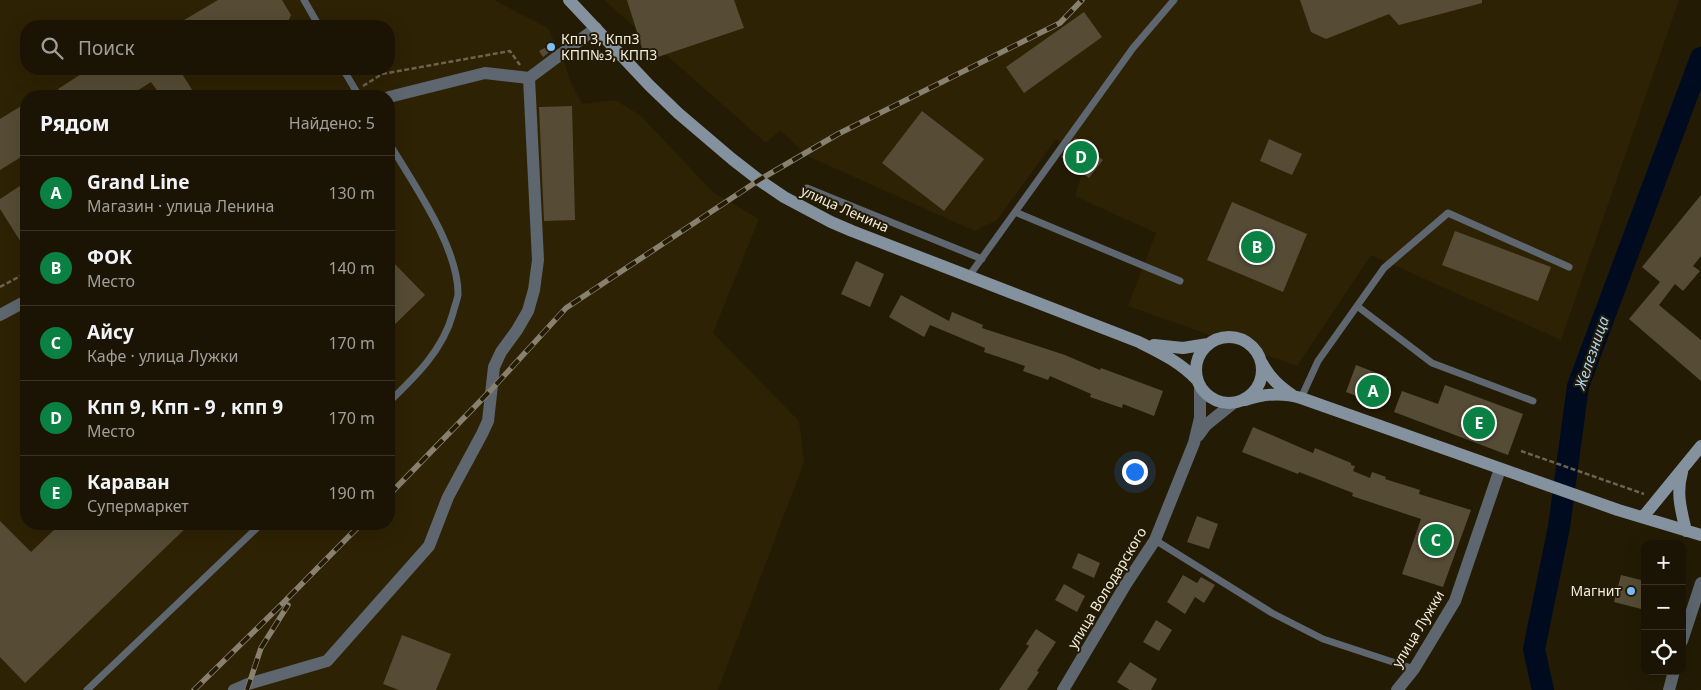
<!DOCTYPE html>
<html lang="ru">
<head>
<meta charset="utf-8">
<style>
	body { margin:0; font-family:"Noto Sans",sans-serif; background:#241d0e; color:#f1f3f6 }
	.controls { position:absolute; right:15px; bottom:15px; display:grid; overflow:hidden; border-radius:10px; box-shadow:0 5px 20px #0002 }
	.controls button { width:45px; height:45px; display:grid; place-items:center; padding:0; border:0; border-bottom:1px solid #393326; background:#1b1404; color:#f1f3f6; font:25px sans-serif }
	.you { position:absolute; left:1134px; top:471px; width:18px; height:18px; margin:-12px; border:4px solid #fff; border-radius:50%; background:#1a73e8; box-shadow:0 0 0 8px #1a73e833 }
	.badge { display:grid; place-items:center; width:32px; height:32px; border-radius:50%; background:#0b8043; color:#fff; font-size:16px; font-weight:700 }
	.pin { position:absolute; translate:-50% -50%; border:2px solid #fff; box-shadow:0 1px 5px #0006 }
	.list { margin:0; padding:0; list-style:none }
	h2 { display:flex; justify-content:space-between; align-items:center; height:65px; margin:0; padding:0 20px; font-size:21px }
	h2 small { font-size:16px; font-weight:400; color:#a09e9a }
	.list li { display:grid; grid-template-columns:32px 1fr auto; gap:15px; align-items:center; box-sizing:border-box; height:75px; padding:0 20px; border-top:1px solid #393326 }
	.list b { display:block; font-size:19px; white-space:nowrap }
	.list p { margin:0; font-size:16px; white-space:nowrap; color:#a09e9a }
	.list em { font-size:16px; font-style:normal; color:#a09e9a }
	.icon { flex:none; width:28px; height:28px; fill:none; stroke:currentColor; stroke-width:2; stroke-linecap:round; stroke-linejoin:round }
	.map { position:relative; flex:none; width:1701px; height:690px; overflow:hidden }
	.search { position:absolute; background:#1b1404; box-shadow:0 5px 20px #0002; left:20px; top:20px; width:375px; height:55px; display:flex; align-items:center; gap:12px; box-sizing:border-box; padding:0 18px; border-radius:20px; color:#a09e9a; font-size:19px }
	.panel { position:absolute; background:#1b1404; box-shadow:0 5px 20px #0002; left:20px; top:90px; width:375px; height:440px; border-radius:20px }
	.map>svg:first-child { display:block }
</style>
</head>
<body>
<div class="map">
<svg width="1701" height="690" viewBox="0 0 1701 690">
	<rect width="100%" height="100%" fill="#241b05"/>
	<!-- built -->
	<path fill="#2e2204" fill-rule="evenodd" d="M0,0H494L548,28L566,67L570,81L582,104L615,100L640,115L713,192L759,219L713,333L799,421L804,462L718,690H0ZM26,26H389V69H26ZM26,96H389V524H26Z
		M604,0H1679L1561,340L1371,255L1297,366L1128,306L1156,233L1075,196L1086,160L1056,139L997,220L975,231L807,156L780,130L766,143Z"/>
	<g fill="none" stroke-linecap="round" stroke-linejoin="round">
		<!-- river -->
		<path stroke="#000b1f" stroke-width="22" d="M1543,690L1534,649L1559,527L1578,386L1701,58"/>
	</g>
	<!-- building -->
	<path fill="#564c35" d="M218,0H282L291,15L286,26H174Z
		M627,0H734L744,28L646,61Z
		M1300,0H1482V3L1399,25L1389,14L1326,39L1311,32Z
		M1084,12L1102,37L1024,93L1006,67Z
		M554,43L556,47L543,57L539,51Z
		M89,69H179L196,96H161L151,82L129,96H63L58,89Z
		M26,103V154L0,170V119Z
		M572,106L575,220L544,221L539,107Z
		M922,111L984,159L944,211L882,163Z
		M1075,138L1103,160L1089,178L1061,157Z
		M1269,139L1302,154L1292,175L1260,161Z
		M26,182V250L0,209V199Z
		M1701,195V256L1693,266L1700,271L1683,291L1675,284L1659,305L1701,340V381L1629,319L1660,282L1642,267Z
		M1232,202L1307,234L1283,292L1207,260Z
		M1455,231L1551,267L1538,301L1442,265Z
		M389,258L425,295L389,330Z
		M856,261L884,274L870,307L841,294Z
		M901,295L949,321L952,312L983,325L982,328L1065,355L1100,370L1101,368L1163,391L1154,416L1123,404L1122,408L1090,397L1091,394L1050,376L1048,380L1023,371L1025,366L984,352L985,348L930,325L924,337L889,317Z
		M1356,365L1387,377L1377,404L1346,392Z
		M1445,385L1523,414L1508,455L1394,412L1402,391L1438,404Z
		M1253,427L1313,453L1315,448L1351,463V465L1355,466L1353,471L1370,478L1372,472L1386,477L1385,479L1420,490L1419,494L1471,510L1443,587L1402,574L1421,519L1352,496L1353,493L1299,472L1298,474L1242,452Z
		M1197,516L1218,524L1209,549L1187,542Z
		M0,521L31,552L60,524H190L25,683L0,657Z
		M1078,553L1100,563L1094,578L1072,568Z
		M1183,575L1197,583L1201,577L1215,585L1204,603L1195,597L1185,614L1167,602Z
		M1621,575L1645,581V610L1614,602Z
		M1064,584L1085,596L1077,612L1055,600Z
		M1156,620L1172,630L1159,651L1143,642Z
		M1036,629L1056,642L1037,671L1039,672L1027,690H999L1029,646L1026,644Z
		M402,635L451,654L436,690H399L383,684Z
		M1130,662L1157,679L1151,690H1130L1117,682Z"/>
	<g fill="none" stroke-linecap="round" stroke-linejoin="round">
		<!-- path -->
		<path stroke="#6c6451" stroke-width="2.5" stroke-dasharray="5 2.5" stroke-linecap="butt" d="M363,86L382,74L510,51L520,65
			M0,287L26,273
			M1521,451L1644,494"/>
		<!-- lane -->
		<path stroke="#5e676f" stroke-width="7" d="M304,0L319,26
			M343,69L359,96
			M389,143C413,183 459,248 458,295C457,301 454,308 453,313C443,350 416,376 389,402
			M807,188L982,259
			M1015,212L1180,281
			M969,276L1133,48L1174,0
			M1357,306L1432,363L1533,401
			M1301,398L1318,361L1384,268L1448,213L1569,267
			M1155,540L1272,613L1323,639L1414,669
			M87,690L261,524"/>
		<!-- street -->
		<path stroke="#5e676f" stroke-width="12" d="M529,78L596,28
			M0,315L26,301
			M1198,436L1206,425L1232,404
			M1682,641L1701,583
			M234,690L248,684L327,661L429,546L448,497L482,434L488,421L494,367L501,352L517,330L528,311L534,290L538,260L529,78L485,73L389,97
			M1063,690L1126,584L1155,540L1194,443L1200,418V387
			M1397,690L1414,669L1455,601L1500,469
			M1669,690L1674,671"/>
		<!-- secondary -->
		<path stroke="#8492a0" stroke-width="12" d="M569,0L649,85L678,113L732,159L759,180L784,197L831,222L852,231L1139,342C1161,353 1180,362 1197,380
			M1196 370a33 33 0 1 1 66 0a33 33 0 1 1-66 0Z
			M1154,345L1183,348L1208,344
			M1262,363C1270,378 1279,386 1292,395
			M1245,400C1263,394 1282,392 1301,398L1618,510L1701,535
			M1682,472C1676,493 1681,510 1686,531
			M1643,517L1701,446"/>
		<defs>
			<path id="rail" d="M389,495L491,390L566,308L759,180L838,134L1060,23L1082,0
				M194,690L281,605L361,524
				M247,690L261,648L288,605"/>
		</defs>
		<!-- rail casing -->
		<use href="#rail" stroke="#88816f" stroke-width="5.5"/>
		<!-- rail -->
		<use href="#rail" stroke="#241b05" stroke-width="4" stroke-dasharray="11" stroke-linecap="butt"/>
	</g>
	<!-- markers -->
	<g fill="#7dbef9" stroke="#241b05" stroke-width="2">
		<circle cx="551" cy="47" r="5"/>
		<circle cx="1631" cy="591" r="5"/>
	</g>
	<g text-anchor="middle" stroke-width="4" stroke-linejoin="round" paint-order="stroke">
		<!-- poi labels -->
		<g font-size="14" fill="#f3ede0" stroke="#241b05" text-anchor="start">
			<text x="561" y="44">Кпп 3, Кпп3<tspan x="561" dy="16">КПП№3, КПП3</tspan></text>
			<text x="1621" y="596" text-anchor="end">Магнит</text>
		</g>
		<!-- street labels -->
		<g font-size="14" fill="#f3ede0" stroke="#241b05">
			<text transform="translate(845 209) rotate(24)" y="5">улица Ленина</text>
			<text transform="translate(1107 588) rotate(-59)" y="5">улица Володарского</text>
			<text transform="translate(1418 629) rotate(-59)" y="5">улица Лужки</text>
		</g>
		<!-- water labels -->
		<g font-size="15" font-style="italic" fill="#a9d4fc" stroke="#241b05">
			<text transform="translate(1592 353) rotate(-71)" y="5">Железница</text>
		</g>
	</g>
</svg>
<div class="controls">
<button>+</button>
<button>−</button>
<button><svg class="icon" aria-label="locate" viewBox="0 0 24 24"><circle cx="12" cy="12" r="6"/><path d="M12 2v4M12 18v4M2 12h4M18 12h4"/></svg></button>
</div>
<div class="you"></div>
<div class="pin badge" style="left:1373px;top:391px">A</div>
<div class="pin badge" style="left:1257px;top:247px">B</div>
<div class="pin badge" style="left:1436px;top:540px">C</div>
<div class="pin badge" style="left:1081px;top:157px">D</div>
<div class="pin badge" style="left:1479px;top:423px">E</div>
<div class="search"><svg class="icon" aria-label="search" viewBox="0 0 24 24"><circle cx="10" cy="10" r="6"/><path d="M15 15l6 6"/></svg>Поиск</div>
<section class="panel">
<h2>Рядом<small>Найдено: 5</small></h2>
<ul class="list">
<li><span class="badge">A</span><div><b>Grand Line</b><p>Магазин · улица Ленина</p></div><em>130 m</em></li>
<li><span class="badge">B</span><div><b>ФОК</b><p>Место</p></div><em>140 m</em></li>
<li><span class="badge">C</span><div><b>Айсу</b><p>Кафе · улица Лужки</p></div><em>170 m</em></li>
<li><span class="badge">D</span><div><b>Кпп 9, Кпп - 9 , кпп 9</b><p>Место</p></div><em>170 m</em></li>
<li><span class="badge">E</span><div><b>Караван</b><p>Супермаркет</p></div><em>190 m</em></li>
</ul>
</section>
</div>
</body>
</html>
